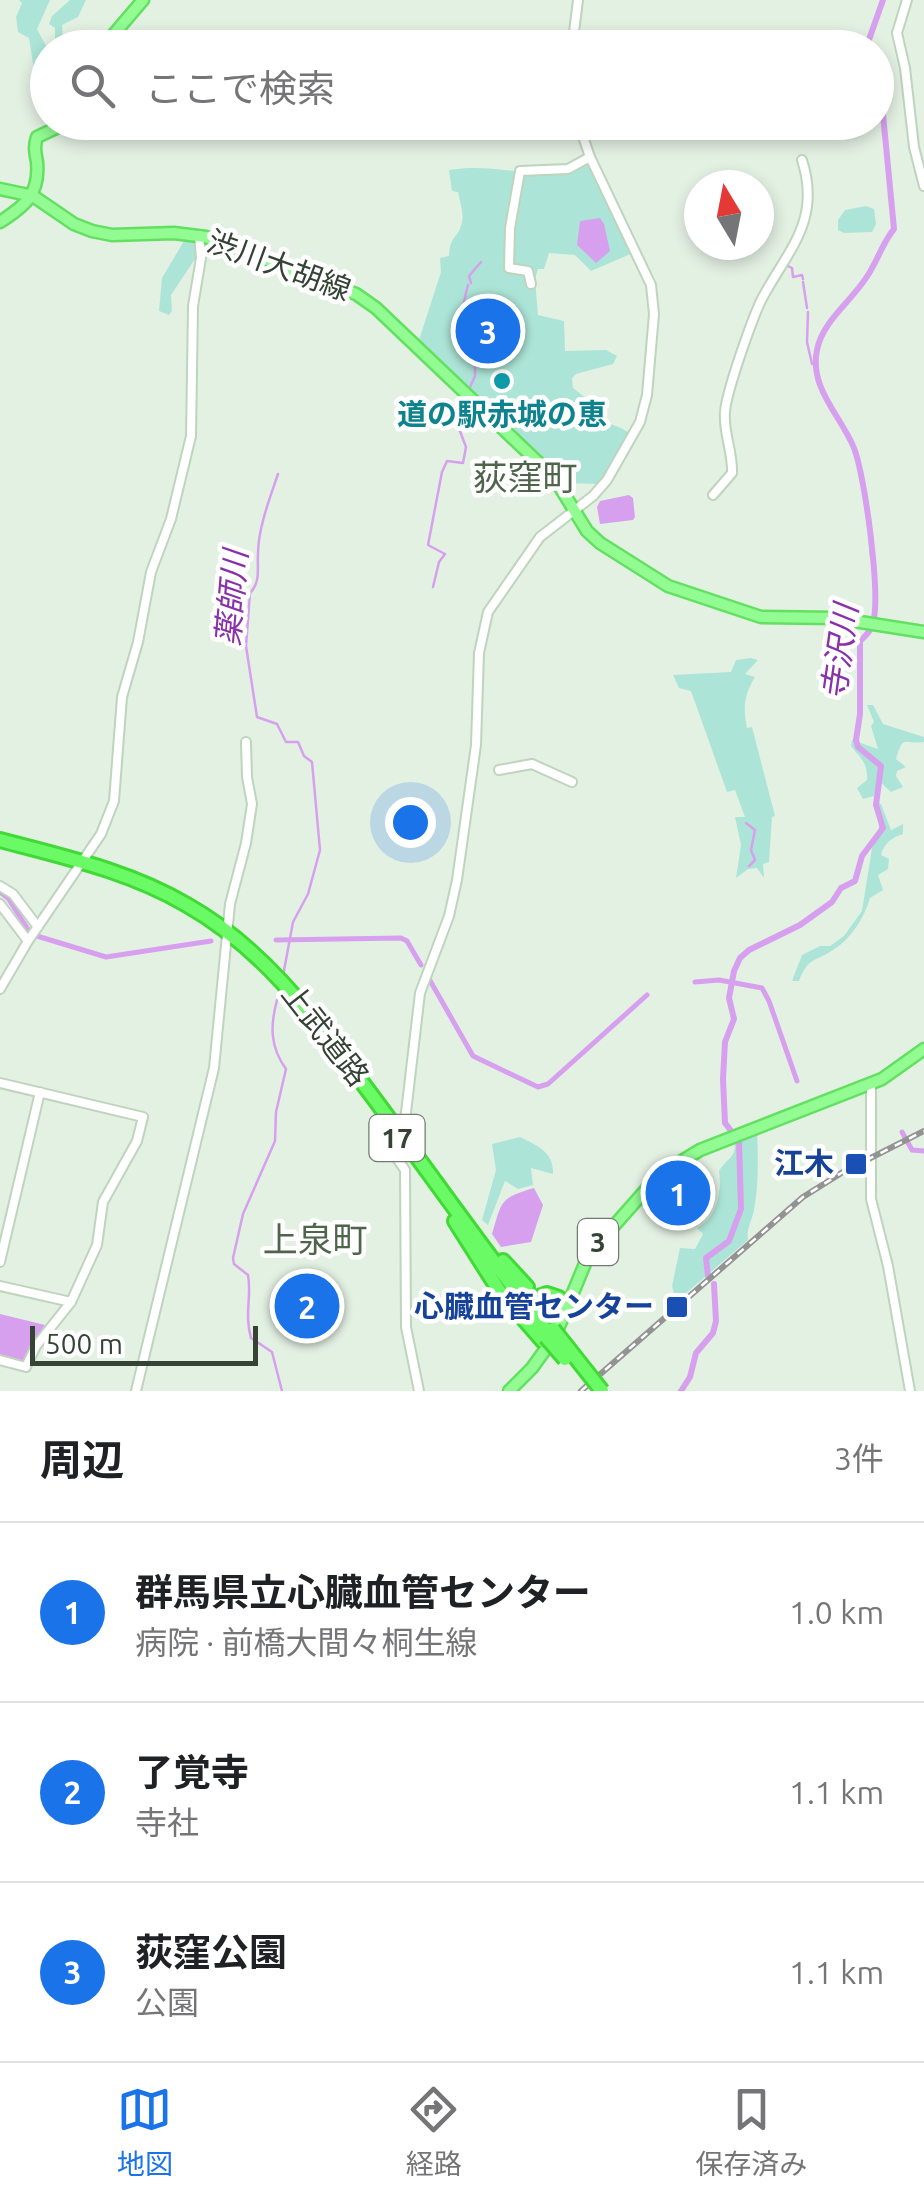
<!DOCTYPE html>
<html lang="ja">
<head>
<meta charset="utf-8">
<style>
	body { margin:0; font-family:Ubuntu,"Noto Sans JP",sans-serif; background:#f2f2f2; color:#202124 }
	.compass { position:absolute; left:684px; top:170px; width:90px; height:90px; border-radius:50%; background:#fff; box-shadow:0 5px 15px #0003; rotate:350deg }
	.scale { position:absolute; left:30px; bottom:25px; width:228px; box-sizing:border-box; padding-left:10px; border:5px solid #354334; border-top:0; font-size:28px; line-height:35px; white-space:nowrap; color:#354334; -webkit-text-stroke:8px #fff; paint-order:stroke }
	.you { position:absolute; left:410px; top:822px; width:35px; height:35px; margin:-25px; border:8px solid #fff; border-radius:50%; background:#1a73e8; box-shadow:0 0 0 15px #1a73e833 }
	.badge { display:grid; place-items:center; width:65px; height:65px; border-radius:50%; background:#1a73e8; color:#fff; font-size:32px; font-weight:700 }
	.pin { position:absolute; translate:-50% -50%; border:5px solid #fff; box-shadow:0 2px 10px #0006 }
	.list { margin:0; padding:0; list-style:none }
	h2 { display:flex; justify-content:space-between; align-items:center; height:130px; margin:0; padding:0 40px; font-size:42px }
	h2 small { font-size:32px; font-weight:400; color:#757577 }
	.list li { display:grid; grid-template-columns:65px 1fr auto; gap:30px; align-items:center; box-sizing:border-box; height:180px; padding:0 40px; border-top:2px solid #e0e0e0 }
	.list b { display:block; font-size:38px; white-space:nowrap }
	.list p { margin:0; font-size:32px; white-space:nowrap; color:#757577 }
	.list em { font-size:32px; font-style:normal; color:#757577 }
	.icon { flex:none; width:55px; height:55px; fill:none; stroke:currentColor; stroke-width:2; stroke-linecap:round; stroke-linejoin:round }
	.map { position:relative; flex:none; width:924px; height:1391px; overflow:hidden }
	.search { position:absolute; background:#fff; box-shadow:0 5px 15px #0003; left:30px; right:30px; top:30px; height:110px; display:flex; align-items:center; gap:25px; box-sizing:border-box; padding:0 35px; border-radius:55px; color:#757577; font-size:38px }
	.sheet { height:670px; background:#fff }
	nav { display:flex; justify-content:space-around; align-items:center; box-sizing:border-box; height:140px; border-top:2px solid #e0e0e0; background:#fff; font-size:28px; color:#757577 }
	nav a { display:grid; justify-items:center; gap:5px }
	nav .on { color:#1a73e8 }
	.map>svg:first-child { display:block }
</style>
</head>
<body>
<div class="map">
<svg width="924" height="1391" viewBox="0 0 924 1391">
	<rect width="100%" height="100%" fill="#e3f1e3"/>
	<!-- green -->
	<path fill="#ace5d7" d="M19,0H50L37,29L46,46L55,40V28L49,24L52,16L70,0H86L78,17L62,25L63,42L60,47L48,48L47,52L35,60V76L29,38L18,32L16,17L22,3Z
		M586,162H590L633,253L591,271L575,255L549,253L544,269H538L535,279L538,315L564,321L565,351L606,350L617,356L613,364L576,374L572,378L573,388L592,403L593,415C604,425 620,424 630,434L624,449L600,484L564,483L492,408L418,343L441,272L440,258L449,256C450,236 456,240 461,226C465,215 460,203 458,192L452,191L449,170C499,161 536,185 586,162Z
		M866,206L874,209L876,224L872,232L844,233L838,230V220L845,210Z
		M187,236L196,237L199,253L171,295L172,311L169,315L159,311L162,278Z
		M751,658L758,660L745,674L755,677C744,695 743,707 747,728L752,727L775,816L772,817L769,862L763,864L764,878L757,868L748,869L736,878L741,845L735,817H745L735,790L727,792L691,691L679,688L673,675L731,672L736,660Z
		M867,705H873L883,724L924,737V742C903,745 904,733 896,759L906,767L897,771L896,776L903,787L891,792L878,780L874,796L863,799L857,788L867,780C868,762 860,758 851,746L852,740L878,749L871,726L874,722Z
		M878,803L881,804L891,830L903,824V834C893,837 883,844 881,855L889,859L888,869L878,875L883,890L870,898C864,918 852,938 833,950C815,962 808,957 799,981H792L802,955L820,946H830L844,936L862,911L872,848L879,832Z
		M757,1129C758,1156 759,1183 754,1210C752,1221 746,1229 748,1240L685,1294L675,1297L672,1286L680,1248L695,1249L703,1234L697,1228C717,1218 722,1192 719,1171C727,1157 738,1158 734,1139Z
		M520,1137C538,1146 554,1152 553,1174L531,1168L533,1185L518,1189L505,1181L488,1225L482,1220L496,1170L492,1144Z"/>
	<!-- water -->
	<path fill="#d7a0ee" d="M600,218L604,224L610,251L596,263L577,245L580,221Z
		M629,495L633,498L635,517L633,520L600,524L597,507L600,501Z
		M534,1188L543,1205L531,1242L501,1247L492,1234C502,1202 499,1198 534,1188Z
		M0,1314L45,1325L23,1361L0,1357Z"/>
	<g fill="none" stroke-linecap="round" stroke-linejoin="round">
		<!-- stream -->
		<path stroke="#d7a0ee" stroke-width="2.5" d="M788,266L792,268L793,277L802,275L803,279
			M803,282L807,308
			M471,283L469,276L481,262
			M808,312L807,342L812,364L816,365
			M460,341H468C460,323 463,302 468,285
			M465,358L475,362V376L470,387
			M458,421L463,396
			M278,474C270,498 258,528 258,554C257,568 261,582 250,593L246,646L257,717L277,724L286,742H298L304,756L312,762L320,850L308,894L293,922L283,976
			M869,533L871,556
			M433,587L439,562L445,554L428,545L442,472L447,461L463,463L466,447L458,426
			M746,823L755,830L751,850L755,860L749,866
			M277,1000C270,1026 270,1047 286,1069L276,1112L275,1141L243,1214L233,1258L234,1264L248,1275C252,1297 244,1313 251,1338L272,1352L282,1391"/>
		<!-- canal -->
		<path stroke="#d7a0ee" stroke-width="5" d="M0,892L8,898L29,931
			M37,936L106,957L211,941
			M276,940L401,938L407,941L421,965
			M428,977L473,1056L538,1087L548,1084L647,995
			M695,982L719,980L762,988L769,1001L797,1081
			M902,1132L912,1150L924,1151"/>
		<!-- river -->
		<path stroke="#d7a0ee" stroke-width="6" d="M866,48L883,0
			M708,1276L706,1258L729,1241L741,1209L739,1141L725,1123L723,1079L725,1042L734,1019L729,998L734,971L740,958L749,950L800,925L832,902L841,888L855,881L862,856L883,828L876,805L881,766L858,747L856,740L860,714V641C866,635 871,631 873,623C881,595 865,476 854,448C841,416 809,388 817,350C823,318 858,297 872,268C880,254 884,241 894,229L882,104L876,86
			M681,1391L690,1377L696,1353L713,1333L716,1321L714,1284"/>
		<defs>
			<path id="minor" d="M907,0L897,33L905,68L914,147L924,186
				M572,48L578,0
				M531,284L528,271L509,268L510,228L520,171L568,169L590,157
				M713,495L732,473C733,452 723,432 725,412C726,393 754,312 764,295C790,248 821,219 802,160
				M499,770L532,764L572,782
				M0,886L13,894L38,927
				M0,904L28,941
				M0,989L28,941L101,834L114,801L122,697L138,642L151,572L171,519L191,436L193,306L201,258L199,235
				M0,1083L143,1117L137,1141L103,1202L97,1245L71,1302L36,1346L26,1367L0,1360
				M871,1084V1199L888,1266L910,1391
				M0,1262L40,1092
				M0,1286L71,1302
				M136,1391L214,1068L230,904L246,843L252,804L247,777L246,742
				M419,1391L406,1327L405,1170L390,1148L405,1121L420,993L449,916L457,880L476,745L479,653L488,612L540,537L593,496L607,480L640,422L647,395L654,314L651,285L590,157L578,122"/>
			<path id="major" d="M102,48L143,0
				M0,189L33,196L74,224L92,231L112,235L174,233L206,237L356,294L376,308L543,467L558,484L587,531L600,543L668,586L761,617L835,618L924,632
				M0,222C25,206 40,194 37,162C35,152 34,146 37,137L69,122
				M509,1391L532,1368L555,1336L589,1254L659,1175L700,1150L882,1079L924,1049"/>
			<path id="highway" d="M0,840C64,857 129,871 187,905C261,947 308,1010 358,1077C422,1162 483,1250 549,1334
				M455,1221L500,1292L543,1341
				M503,1261L527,1287
				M544,1316L537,1303L539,1297L547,1294L559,1298"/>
		</defs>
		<!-- minor casing -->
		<use href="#minor" stroke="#bed4bd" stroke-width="12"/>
		<!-- major casing -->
		<use href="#major" stroke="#63e062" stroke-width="15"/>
		<!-- highway casing -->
		<use href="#highway" stroke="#41d936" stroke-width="18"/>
		<!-- minor -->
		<use href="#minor" stroke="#fff" stroke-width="8"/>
		<!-- major -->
		<use href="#major" stroke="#92fc93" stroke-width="10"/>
		<!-- highway -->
		<use href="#highway" stroke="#6afa65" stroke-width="12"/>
		<defs>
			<path id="rail" d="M581,1391L803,1197L843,1172L924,1131"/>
		</defs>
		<!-- rail casing -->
		<use href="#rail" stroke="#939393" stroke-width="6"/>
		<!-- rail -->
		<use href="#rail" stroke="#fff" stroke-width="2.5" stroke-dasharray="8" stroke-linecap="butt"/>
		<defs>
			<path id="highway-bridge" d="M553,1329L602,1391
				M546,1337L565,1359"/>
		</defs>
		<!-- highway-bridge casing -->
		<use href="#highway-bridge" stroke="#41d936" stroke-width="18" stroke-linecap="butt"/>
		<!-- highway-bridge -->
		<use href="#highway-bridge" stroke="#6afa65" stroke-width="12"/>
	</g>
	<!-- markers -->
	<circle fill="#0f9aa8" stroke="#fff" stroke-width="4" cx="502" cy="381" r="10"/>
	<g fill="#1a4fb4" stroke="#fff" stroke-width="4">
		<rect x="844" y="1152" width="24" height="24" rx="5"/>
		<rect x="665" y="1295" width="24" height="24" rx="5"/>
	</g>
	<g text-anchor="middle" stroke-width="9" stroke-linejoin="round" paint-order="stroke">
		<!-- shield labels -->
		<g fill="#fff" stroke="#727b71" stroke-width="2.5">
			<rect x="369.5" y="1115" width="55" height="46" rx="8"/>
			<rect x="578" y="1219" width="40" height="46" rx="8"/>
		</g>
		<g font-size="28" font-weight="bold" fill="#354334">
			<text x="397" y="1148">17</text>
			<text x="598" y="1252">3</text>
		</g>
		<!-- street labels -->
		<g font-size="30" fill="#354334" stroke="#fff">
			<text transform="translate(279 266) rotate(20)" y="10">渋川大胡線</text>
			<text transform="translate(325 1035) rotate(52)" y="10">上武道路</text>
		</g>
		<!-- culture labels -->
		<g font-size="30" font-weight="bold" fill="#0d838f" stroke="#fff">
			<text x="502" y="425">道の駅赤城の恵</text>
		</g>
		<!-- transit labels -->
		<g font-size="30" font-weight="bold" fill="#164399" stroke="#fff" text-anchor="end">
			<text x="834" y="1174">江木</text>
			<text x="654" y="1317">心臓血管センター</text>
		</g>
		<!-- water labels -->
		<g font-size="32" font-style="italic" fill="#8930ab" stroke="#fff">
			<text transform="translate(232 598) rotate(-85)" y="11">薬師川</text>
			<text transform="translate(840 652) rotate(-82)" y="11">寺沢川</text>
		</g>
		<!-- quarter labels -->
		<g font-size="35" fill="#4e654b" stroke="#fff">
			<text x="525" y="490">荻窪町</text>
			<text x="315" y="1252">上泉町</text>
		</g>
	</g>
</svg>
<svg class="compass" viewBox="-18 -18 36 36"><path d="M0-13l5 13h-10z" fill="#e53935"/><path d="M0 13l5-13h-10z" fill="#757577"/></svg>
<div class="scale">500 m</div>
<div class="you"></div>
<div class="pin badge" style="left:678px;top:1193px">1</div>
<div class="pin badge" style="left:307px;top:1306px">2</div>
<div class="pin badge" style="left:488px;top:331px">3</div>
<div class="search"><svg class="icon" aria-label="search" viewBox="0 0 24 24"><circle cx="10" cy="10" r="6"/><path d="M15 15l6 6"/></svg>ここで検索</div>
</div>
<section class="sheet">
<h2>周辺<small>3件</small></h2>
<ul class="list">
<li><span class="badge">1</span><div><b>群馬県立心臓血管センター</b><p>病院 · 前橋大間々桐生線</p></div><em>1.0 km</em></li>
<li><span class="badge">2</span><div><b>了覚寺</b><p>寺社</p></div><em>1.1 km</em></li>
<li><span class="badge">3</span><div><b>荻窪公園</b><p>公園</p></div><em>1.1 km</em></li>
</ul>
</section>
<nav>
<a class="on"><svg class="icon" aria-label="map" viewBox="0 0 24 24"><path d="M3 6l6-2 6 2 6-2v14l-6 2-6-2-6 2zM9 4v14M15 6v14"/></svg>地図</a>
<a><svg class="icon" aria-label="directions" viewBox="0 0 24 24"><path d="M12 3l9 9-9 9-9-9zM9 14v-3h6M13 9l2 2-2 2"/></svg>経路</a>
<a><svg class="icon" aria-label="saved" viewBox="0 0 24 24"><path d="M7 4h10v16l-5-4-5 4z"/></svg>保存済み</a>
</nav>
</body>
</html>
